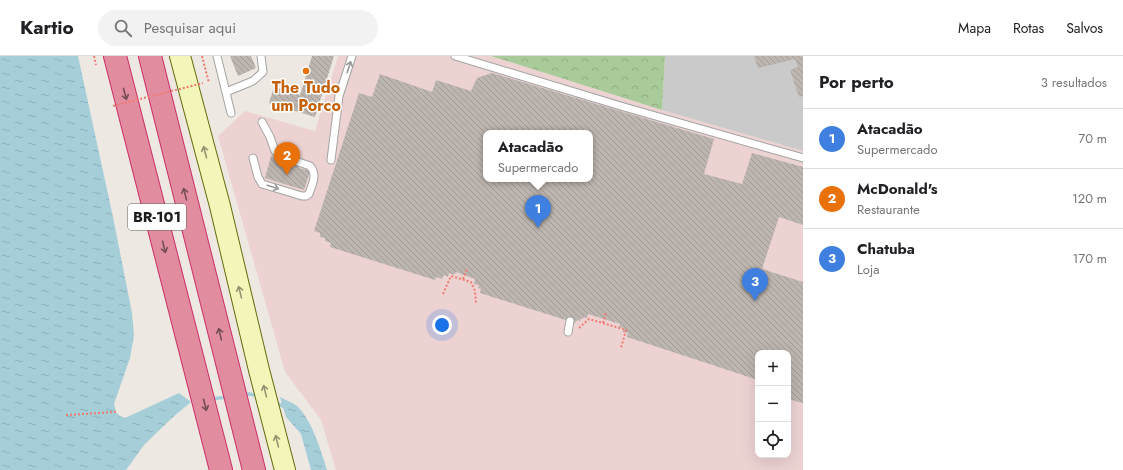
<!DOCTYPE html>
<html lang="pt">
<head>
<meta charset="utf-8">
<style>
	body { margin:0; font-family:Jost,sans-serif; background:#f2f2f2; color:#202124 }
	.controls { position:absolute; right:12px; bottom:12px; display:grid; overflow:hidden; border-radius:8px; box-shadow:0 4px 16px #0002 }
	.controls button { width:36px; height:36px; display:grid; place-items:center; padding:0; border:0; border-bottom:1px solid #e0e0e0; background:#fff; color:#202124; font:20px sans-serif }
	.you { position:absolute; left:442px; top:269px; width:14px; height:14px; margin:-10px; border:3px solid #fff; border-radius:50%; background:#1a73e8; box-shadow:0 0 0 6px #1a73e833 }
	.badge { display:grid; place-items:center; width:26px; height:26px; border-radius:50%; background:#0b8043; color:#fff; font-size:13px; font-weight:700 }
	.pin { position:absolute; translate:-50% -33px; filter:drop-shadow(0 1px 2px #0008) }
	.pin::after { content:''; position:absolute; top:21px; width:14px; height:12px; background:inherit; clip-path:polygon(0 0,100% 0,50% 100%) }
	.popup { position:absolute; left:483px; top:74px; width:110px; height:52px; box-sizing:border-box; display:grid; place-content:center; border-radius:8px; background:#fff; filter:drop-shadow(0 1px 3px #0005); font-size:13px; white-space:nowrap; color:#757577 }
	.popup b { font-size:15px; color:#202124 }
	.popup::after { content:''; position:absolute; left:50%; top:100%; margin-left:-8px; border:8px solid transparent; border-top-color:#fff }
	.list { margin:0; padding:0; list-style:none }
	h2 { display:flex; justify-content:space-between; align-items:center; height:52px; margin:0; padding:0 16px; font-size:17px }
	h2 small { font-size:13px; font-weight:400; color:#757577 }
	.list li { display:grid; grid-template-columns:26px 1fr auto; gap:12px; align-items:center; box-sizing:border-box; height:60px; padding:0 16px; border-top:1px solid #e0e0e0 }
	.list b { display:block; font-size:15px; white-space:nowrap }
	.list p { margin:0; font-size:13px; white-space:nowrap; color:#757577 }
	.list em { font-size:13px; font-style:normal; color:#757577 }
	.icon { flex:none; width:22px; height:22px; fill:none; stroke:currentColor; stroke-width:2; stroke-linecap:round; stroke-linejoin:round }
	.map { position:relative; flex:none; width:803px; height:414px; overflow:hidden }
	header { display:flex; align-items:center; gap:24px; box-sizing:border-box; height:56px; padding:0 20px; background:#fff; border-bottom:1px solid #e0e0e0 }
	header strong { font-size:19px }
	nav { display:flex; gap:22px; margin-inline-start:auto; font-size:14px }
	.search { width:280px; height:36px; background:#f2f2f2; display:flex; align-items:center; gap:10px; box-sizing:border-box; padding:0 14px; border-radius:22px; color:#757577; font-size:15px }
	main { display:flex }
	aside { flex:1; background:#fff }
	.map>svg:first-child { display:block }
</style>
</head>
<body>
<header>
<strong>Kartio</strong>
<div class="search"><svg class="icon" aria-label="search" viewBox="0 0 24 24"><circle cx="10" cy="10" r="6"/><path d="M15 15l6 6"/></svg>Pesquisar aqui</div>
<nav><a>Mapa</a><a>Rotas</a><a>Salvos</a></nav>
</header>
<main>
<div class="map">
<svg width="803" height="414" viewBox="0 0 803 414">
	<defs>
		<pattern id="forest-crowns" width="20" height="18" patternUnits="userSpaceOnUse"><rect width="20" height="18" fill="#a9ca99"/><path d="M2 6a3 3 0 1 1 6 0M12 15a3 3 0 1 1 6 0" fill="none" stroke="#91ad83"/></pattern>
		<pattern id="water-ripples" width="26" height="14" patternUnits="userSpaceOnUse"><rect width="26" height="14" fill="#a5ced9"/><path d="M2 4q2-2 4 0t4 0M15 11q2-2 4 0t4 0" fill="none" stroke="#8db0ba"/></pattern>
		<pattern id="building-back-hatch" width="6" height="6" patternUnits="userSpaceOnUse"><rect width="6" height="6" fill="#bdb5af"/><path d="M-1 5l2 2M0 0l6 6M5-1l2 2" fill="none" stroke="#a29b96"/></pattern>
	</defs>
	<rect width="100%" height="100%" fill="#ede9e2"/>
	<!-- commercial -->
	<path fill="#edd2d2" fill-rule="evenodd" d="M338,0H491L662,54L803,95V414H336L321,364L285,316L218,80L245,55L315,75ZM486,77H590V123H486ZM758,297H788V399H758Z"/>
	<!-- religious -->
	<path fill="#cacaca" d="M665,0H803V95L662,54Z"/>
	<!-- forest -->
	<path fill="url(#forest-crowns)" d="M491,0H665L662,54Z"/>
	<!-- water -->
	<path fill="url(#water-ripples)" d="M0,0H78L113,161L132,257L134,279L130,302L114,348L116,356L120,360L125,362L179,337L191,346L173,361L144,389L126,414H0Z
		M280,341C285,344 292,346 297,350C312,364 321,395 327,414H311L301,378L286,361Z"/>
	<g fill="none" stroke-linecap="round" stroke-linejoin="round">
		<!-- stream -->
		<path stroke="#a5ced9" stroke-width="3.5" d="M242,339L249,338L260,340
			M210,343L228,341
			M274,346L287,352"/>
	</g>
	<!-- building -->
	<path fill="url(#building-back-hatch)" fill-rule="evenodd" d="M230,0H251L256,12L238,20Z
		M312,0H334L315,61L269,47L274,31L300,39Z
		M754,0H803V40L799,41L790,14L798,11L795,3L758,12Z
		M492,17L714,83L704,118L742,128L752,97L803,111V169L779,161L762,213L803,226V347L788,343V297H758V324L627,281L628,277L623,276L624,272L619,271L620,268L588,258L587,262L584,261L583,263L581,262L580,265L577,264L575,267L480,237L481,233L478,232L479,229L474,228L475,223L456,216L454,219L449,217L448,221L444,219L442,223L436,221L435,224L330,191L331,187L325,185V182L320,181V177L314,175L359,37L372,41L380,18L432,36L436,24L471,35L477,22ZM486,77H590V123H486Z
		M271,100L299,108V112L310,115L304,134L265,122Z"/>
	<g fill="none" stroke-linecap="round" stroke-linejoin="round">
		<defs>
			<path id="service" d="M217,0L231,57
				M455,0L624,51L803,102
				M226,36L253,25L263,16L261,0
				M253,102L258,121L262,128L302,140H306L309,138C312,128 318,119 310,110L281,100L275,95L270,81L262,66
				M331,104L339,40L352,0
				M568,276L570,265"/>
			<path id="secondary" d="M180,0L220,150L259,314L285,414"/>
			<path id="motorway" d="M115,0L221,414
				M150,0L254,414"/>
		</defs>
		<!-- service casing -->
		<use href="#service" stroke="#a3a3a3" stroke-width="9"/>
		<!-- secondary casing -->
		<use href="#secondary" stroke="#646c0a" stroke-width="22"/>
		<!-- motorway casing -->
		<use href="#motorway" stroke="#cd2d68" stroke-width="24"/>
		<!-- path -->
		<path stroke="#f2796e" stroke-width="2" stroke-dasharray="2 2" stroke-linecap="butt" d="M94,0L96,9
			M202,0L209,27
			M463,223L467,213
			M443,238L451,220L471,226L475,235L476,248
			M603,267L606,256
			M579,272L589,263L626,274L621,292
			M66,359L116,356"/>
		<!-- service -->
		<use href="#service" stroke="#fff" stroke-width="7"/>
		<!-- secondary -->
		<use href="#secondary" stroke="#f4f5b8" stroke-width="20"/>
		<!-- motorway -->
		<use href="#motorway" stroke="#e18d9f" stroke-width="22"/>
		<!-- path-bridge -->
		<path stroke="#f2796e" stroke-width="2" stroke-dasharray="2 2" stroke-linecap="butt" d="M113,50L203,27"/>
	</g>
	<!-- one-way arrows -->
	<defs><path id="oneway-shaft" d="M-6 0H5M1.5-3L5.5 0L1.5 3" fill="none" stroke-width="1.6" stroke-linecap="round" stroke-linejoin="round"/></defs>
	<g stroke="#999">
		<use href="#oneway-shaft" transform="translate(349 11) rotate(-72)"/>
		<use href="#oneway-shaft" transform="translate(273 131) rotate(18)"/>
	</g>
	<g stroke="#754f57">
		<use href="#oneway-shaft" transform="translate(125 38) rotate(75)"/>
		<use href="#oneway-shaft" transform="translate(185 138) rotate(-104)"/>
		<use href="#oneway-shaft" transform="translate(164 191) rotate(76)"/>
		<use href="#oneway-shaft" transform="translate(220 278) rotate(-103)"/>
		<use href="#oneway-shaft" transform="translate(205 349) rotate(75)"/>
	</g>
	<g stroke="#939372">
		<use href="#oneway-shaft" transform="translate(205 96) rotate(-105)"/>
		<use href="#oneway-shaft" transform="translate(240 236) rotate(-104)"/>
		<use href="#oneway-shaft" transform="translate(265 335) rotate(-104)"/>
		<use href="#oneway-shaft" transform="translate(277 385) rotate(-104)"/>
	</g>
	<!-- markers -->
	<circle fill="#e8710a" stroke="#fff" stroke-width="1.5" cx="306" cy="15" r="4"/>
	<g text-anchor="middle" stroke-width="3" stroke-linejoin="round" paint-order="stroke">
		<!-- shield labels -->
		<rect fill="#fff" stroke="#606060" stroke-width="1" x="128" y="148" width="58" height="26" rx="3"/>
		<g font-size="15" font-weight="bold" fill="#1c1c1c">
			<text x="157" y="166">BR-101</text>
		</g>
		<!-- food labels -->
		<g font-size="16" font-weight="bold" fill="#c56008" stroke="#fff">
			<text x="306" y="37">The Tudo<tspan x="306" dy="18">um Porco</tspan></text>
		</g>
	</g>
</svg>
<div class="controls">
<button>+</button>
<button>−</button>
<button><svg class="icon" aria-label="locate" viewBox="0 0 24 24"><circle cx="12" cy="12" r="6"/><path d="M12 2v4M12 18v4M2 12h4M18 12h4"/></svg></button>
</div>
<div class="you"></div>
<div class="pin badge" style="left:538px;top:172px;background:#3f7fe0">1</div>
<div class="popup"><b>Atacadão</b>Supermercado</div>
<div class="pin badge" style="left:287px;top:119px;background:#e8710a">2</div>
<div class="pin badge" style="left:755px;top:245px;background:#3f7fe0">3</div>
</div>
<aside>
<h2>Por perto<small>3 resultados</small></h2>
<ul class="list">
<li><span class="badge" style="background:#3f7fe0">1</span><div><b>Atacadão</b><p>Supermercado</p></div><em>70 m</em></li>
<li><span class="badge" style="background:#e8710a">2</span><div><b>McDonald's</b><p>Restaurante</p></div><em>120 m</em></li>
<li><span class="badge" style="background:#3f7fe0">3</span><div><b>Chatuba</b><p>Loja</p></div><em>170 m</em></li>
</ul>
</aside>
</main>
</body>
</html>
